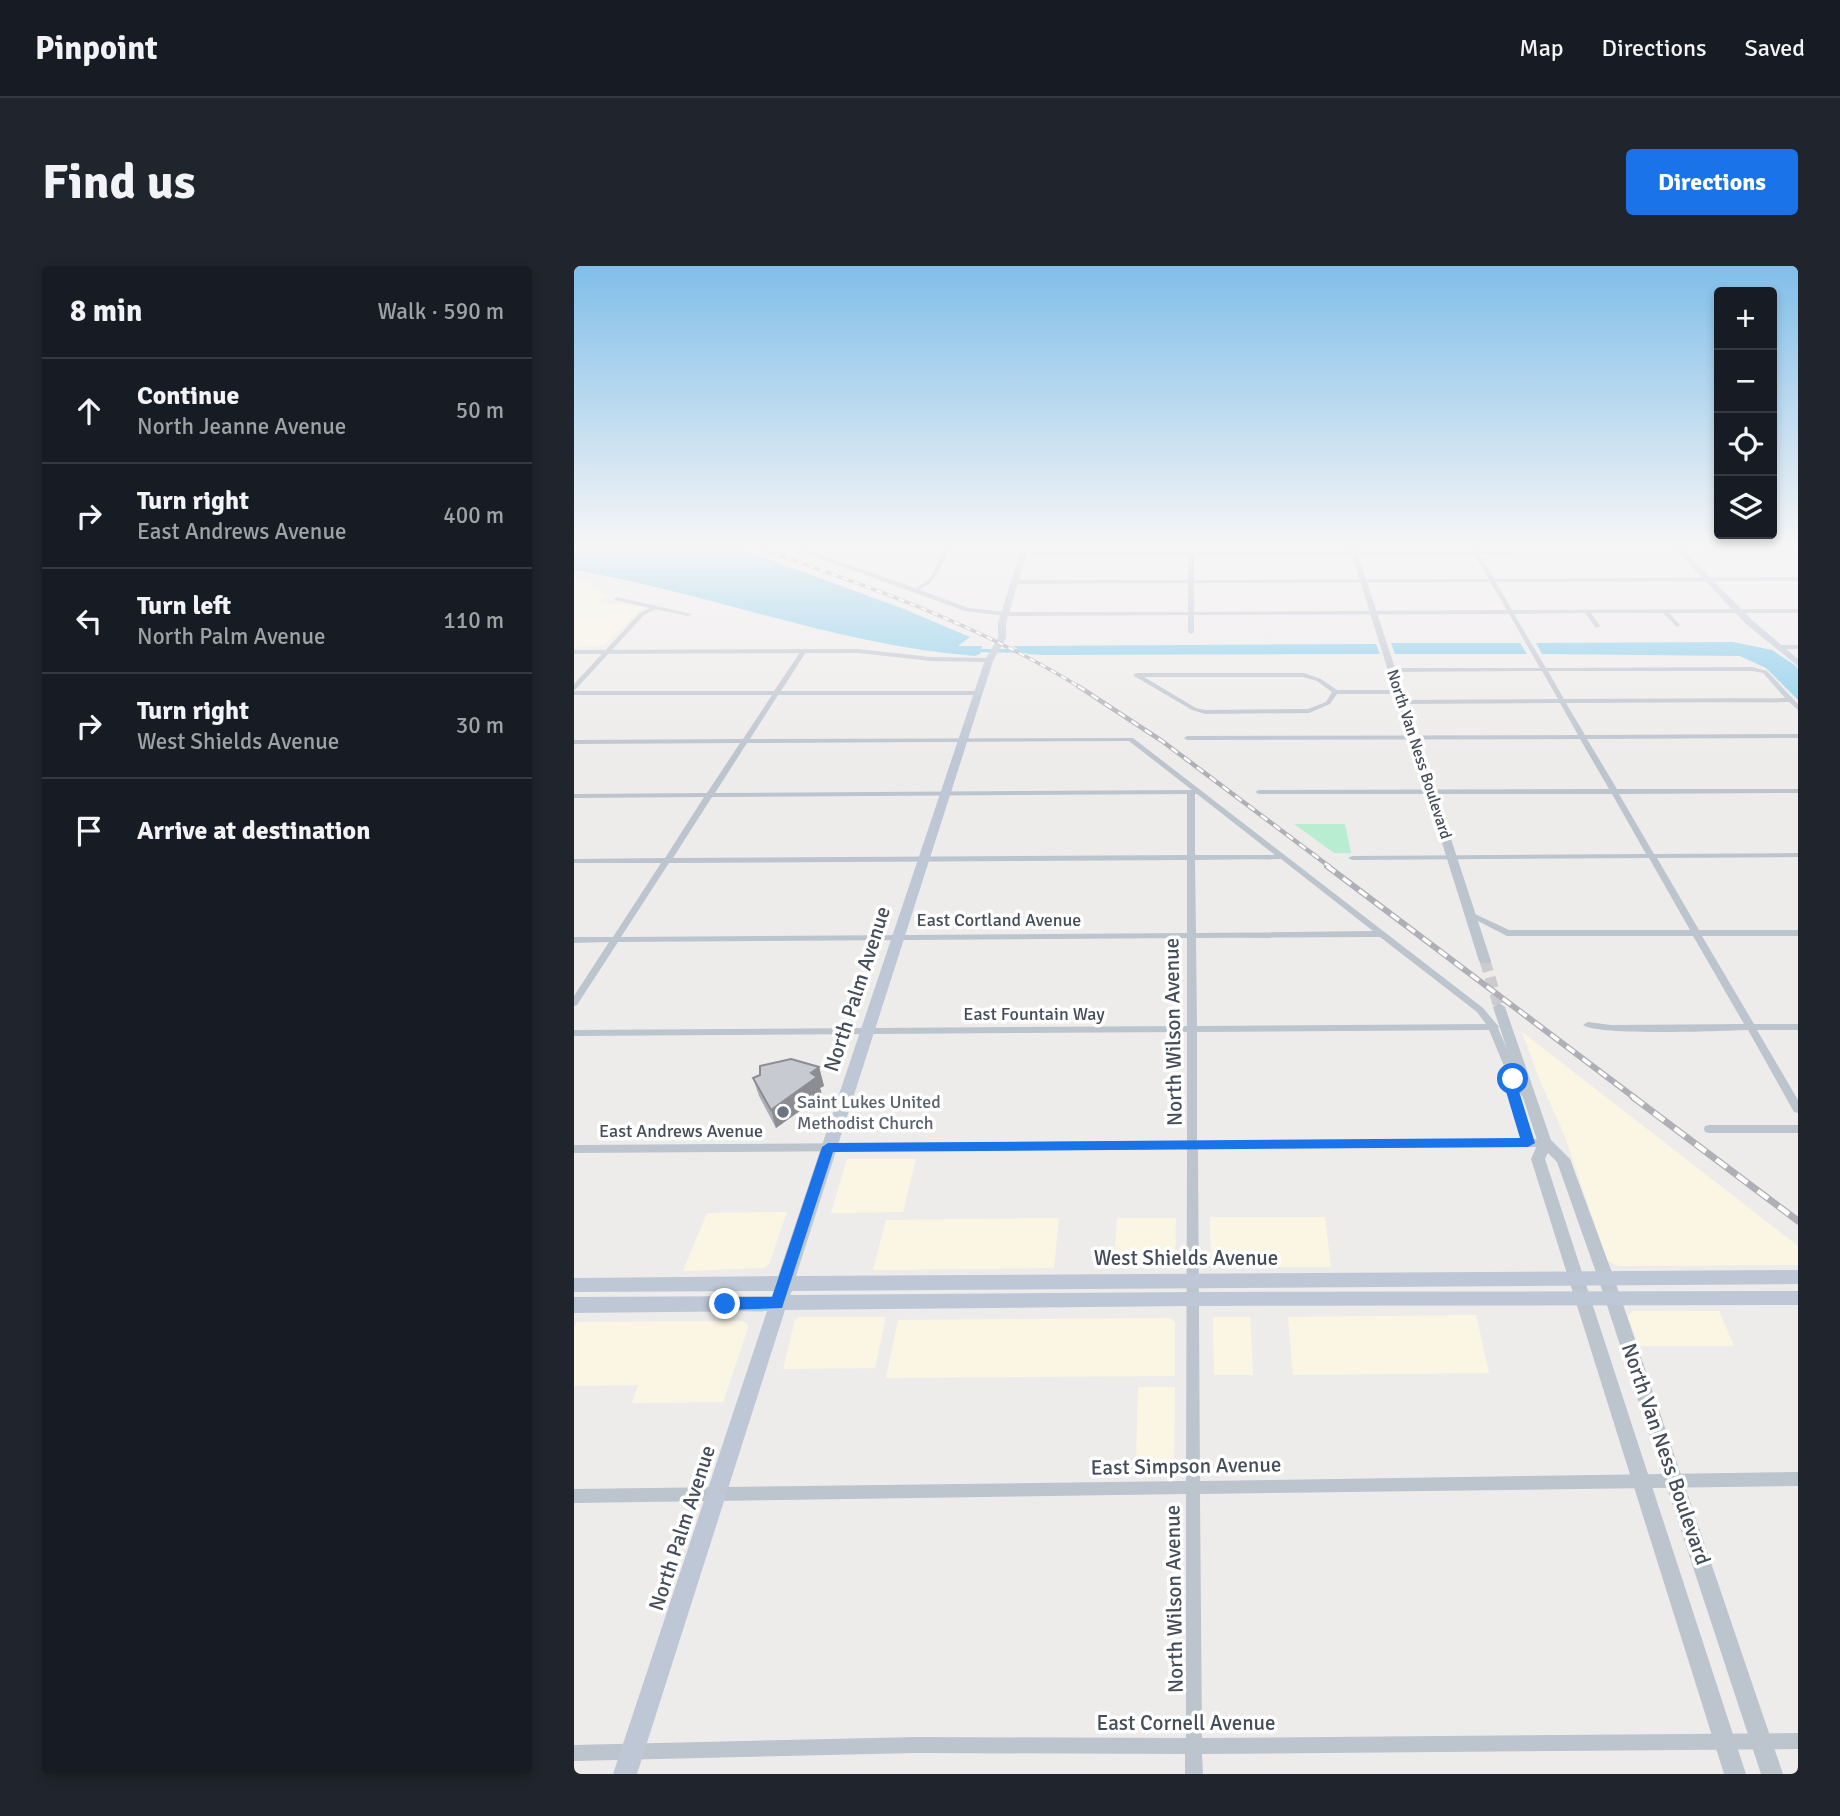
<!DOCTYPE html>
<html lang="en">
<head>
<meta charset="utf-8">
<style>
	body { margin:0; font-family:Signika,sans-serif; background:#20242c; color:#f1f3f6 }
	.controls { position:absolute; right:21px; top:21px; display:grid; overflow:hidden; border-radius:7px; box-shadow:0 4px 10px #0003 }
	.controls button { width:63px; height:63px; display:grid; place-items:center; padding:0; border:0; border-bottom:2px solid #363941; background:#171b24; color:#f1f3f6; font:35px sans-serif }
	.stop { position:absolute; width:21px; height:21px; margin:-16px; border:5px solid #1a73e8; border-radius:50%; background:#fff }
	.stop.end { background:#1a73e8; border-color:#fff; box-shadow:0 2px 7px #0008 }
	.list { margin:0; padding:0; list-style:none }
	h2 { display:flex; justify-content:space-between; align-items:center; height:91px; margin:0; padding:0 28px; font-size:30px }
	h2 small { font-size:23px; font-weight:400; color:#9ea1a6 }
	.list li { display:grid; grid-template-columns:46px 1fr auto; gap:21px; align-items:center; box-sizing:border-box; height:105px; padding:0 28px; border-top:2px solid #363941 }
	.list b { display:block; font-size:26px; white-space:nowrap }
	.list p { margin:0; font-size:23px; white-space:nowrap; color:#9ea1a6 }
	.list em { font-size:23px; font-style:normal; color:#9ea1a6 }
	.icon { flex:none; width:38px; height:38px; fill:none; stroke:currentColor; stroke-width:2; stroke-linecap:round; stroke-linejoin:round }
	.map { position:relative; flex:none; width:1224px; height:1508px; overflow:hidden; border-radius:7px }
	header { display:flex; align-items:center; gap:42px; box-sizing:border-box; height:98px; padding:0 35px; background:#171b24; border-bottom:2px solid #363941 }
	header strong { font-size:33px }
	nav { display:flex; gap:38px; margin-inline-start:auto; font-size:24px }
	.intro { display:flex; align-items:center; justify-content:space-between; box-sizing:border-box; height:168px; padding:0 42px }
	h1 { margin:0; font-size:49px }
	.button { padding:18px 32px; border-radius:7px; background:#1a73e8; color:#fff; font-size:24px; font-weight:700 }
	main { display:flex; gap:42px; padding:0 42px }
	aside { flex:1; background:#171b24; border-radius:7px; box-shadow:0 4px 10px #0003 }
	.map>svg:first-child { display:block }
</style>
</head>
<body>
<header>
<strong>Pinpoint</strong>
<nav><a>Map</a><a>Directions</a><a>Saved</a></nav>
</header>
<div class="intro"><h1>Find us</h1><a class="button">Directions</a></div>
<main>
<aside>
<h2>8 min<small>Walk · 590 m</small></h2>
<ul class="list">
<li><svg class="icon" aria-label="ahead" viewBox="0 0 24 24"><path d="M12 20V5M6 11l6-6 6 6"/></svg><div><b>Continue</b><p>North Jeanne Avenue</p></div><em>50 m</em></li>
<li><svg class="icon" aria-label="right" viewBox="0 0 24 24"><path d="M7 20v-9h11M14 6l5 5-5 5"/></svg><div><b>Turn right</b><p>East Andrews Avenue</p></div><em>400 m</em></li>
<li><svg class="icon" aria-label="left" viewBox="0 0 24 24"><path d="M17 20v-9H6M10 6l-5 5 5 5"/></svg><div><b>Turn left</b><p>North Palm Avenue</p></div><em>110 m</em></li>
<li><svg class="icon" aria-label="right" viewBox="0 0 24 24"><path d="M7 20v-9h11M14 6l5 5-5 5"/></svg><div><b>Turn right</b><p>West Shields Avenue</p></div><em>30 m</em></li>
<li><svg class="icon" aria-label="arrive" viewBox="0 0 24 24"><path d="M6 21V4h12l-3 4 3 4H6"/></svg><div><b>Arrive at destination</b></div></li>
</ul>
</aside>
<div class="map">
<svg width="1224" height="1508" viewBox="0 0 1224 1508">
	<rect width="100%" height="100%" fill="#eeeceb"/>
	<!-- commercial -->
	<path fill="#fbf6e3" d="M0,316H20L16,320L35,330L26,334L28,338H52L72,342L62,348L29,380L0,381Z
		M948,766L1224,980V999L1044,1000L1033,994L990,868L967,817Z
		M273,893H342L329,946L257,947Z
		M213,946L195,998L190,1002L109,1005L133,947Z
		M751,951L757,1001H637L636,951Z
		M485,952L480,1002L299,1004L312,954Z
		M543,952H602L601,999L598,1002H540Z
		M1059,1045H1145L1160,1080H1065L1054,1050Z
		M902,1049L915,1107L719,1109L714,1051Z
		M225,1051H312L301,1102L209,1103L221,1054Z
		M639,1051H676L679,1109H640Z
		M596,1052L601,1056V1110L312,1112L324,1054Z
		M167,1055L173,1057L174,1062L149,1136L58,1137L64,1119L0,1120V1061L3,1056Z
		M564,1121H601L600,1198L562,1199Z"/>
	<!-- green -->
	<path fill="#b8edd2" d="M720,558H771L777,587H760Z"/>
	<!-- water -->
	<path fill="#85cceb" d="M0,280H159L330,343L396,371L384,380H408L406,388L401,390C264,379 135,327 0,304Z
		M1159,376L1198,384L1222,400L1224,403V434L1192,402L1166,390L968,388L962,377Z
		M817,377H946L953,388H821Z
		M802,378L806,388L470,389L454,388L438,380Z"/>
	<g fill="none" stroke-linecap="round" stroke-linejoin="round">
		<!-- canal -->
		<path fill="#85cceb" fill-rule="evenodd" d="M393,383H460L463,385L460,387L395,386L392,384Z"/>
		<!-- tertiary-tunnel -->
		<path stroke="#ccccce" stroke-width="11" stroke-dasharray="11 6" stroke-linecap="butt" d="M911,695L925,741"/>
		<!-- minor -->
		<path fill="#bcc4ce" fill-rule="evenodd" d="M371,280H376C367,299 363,320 340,325V323L356,313Z
			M617,281L619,282V286L899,285L898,283L900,282L903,285L1224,284V286L905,288L920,313L1224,311V315L922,316L938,344L1224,343V347H1095L1106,359L1103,361L1089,347H1017L1026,360L1023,362L1021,361L1011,347L940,348L972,402L1178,401L1193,405L1224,438V444L1215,436L992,437L1011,469L1224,468V472L1013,473L1043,523H1224V527L1045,528L1080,588L1224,587V591L1083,592L1125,664H1224V670H1128L1180,758H1224V764H1183L1224,834V847L1220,846L1174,764C1146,765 1025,770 1009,759L1014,756L1037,759L1170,758L1119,670H933L894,650L898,647L901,648L935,664H1116L1075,592L778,594L774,592L778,590L1072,588L1038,528H685L681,526L685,524L1035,523L1006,473L613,474L610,472L613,470L1004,469L986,437L829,438L826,436L829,434L984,433L968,405L818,406L815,404L818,402H966L935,348L620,349V366L617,368L614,366V349L431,350L428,348L431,346H614V317L441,318L438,316L441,314H614V289H450L448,288L450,287L615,286V282ZM900,288L915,313L620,314V289ZM916,316L933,344L620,346V317ZM974,405H1178L1189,407L1211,432L990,433Z
			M43,331L117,348L114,350L82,343L70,349L2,423L0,424V418L66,347L76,342L41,334L40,333Z
			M229,384L232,386L207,425H405L408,427L405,429H204L176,473L559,472L909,742L925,761L924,762L944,809L958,829L957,832C950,833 948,830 944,825L958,873L975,874L976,877L975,880L971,881L624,883L626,1215L1224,1206V1220L626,1228L628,1472L1224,1467V1483L628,1488L629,1508H611V1488L342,1487L0,1495V1479L342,1471L612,1472V1228L0,1237V1223L612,1215L613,883L0,887V879L613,875V766L0,770V764L613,760V672L44,676L3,739L0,740V730L35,676L0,677V671H39L87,597H0V593L91,592L130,531L0,532V528L133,527L166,477L0,478V474L169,473L198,429H0V425H200L227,385ZM555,475L618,524L141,527L173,477ZM613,528V589L99,592L138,531ZM621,528H623L701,589H621ZM707,593L799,665L622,667L621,594ZM613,594V667L47,671L95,597ZM806,671L903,746L912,758L623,760L622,672ZM915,764L935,812L933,822L947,873L623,875V766Z
			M563,407H730L747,413L763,424H826L829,426L826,428H763L756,438L735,447L631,448L618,444L560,410V408ZM570,411H729L743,415L758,426L752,436L734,443L631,444L622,442Z
			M1135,859H1224V867H1135L1131,866L1130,863L1131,860Z"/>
		<!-- tertiary -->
		<path fill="#bcc4ce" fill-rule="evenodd" d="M211,280H222L344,323L394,342L431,346L435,348L431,350L391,345Z
			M775,280H781L917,695L915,697H907L905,695Z
			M1203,379H1224V383H1206L1202,381Z
			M284,383L357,391L415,392L419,394L415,396L357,395L284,387L0,388V384Z
			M925,737L931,741L977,874L996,893L1040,1012L1209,1508H1187L1024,1012L983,896L974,887L971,893L1172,1508H1150L957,893L964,877L919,741Z"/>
		<!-- secondary -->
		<path fill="#bec7d5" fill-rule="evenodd" d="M448,280H455L432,357V372L419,395L222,1010L1224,1004V1018L218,1025L216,1029L619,1026L1224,1025V1039L619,1040L211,1044L63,1508H39L193,1045L0,1047V1031L198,1030L200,1025L0,1026V1012L204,1010L411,394L424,372V357Z
			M1098,280H1105L1178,354L1224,393V400L1172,358Z"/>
		<defs>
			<path id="rail-far3" d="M178,280C291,319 404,358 507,422"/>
			<path id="rail-far2" d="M504,420L588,475L756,601"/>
			<path id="rail-far1" d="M753,600L1061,832"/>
			<path id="rail" d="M1059,831L1224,955"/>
		</defs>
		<!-- rail-far3 casing -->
		<use href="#rail-far3" stroke="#aeb0b6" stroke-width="3.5"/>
		<!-- rail-far2 casing -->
		<use href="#rail-far2" stroke="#aeb0b6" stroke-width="4.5"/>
		<!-- rail-far1 casing -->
		<use href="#rail-far1" stroke="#aeb0b6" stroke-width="6"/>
		<!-- rail casing -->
		<use href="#rail" stroke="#aeb0b6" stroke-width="7"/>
		<!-- rail-far3 -->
		<use href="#rail-far3" stroke="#fff" stroke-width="2" stroke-dasharray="6" stroke-linecap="butt"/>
		<!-- rail-far2 -->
		<use href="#rail-far2" stroke="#fff" stroke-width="2.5" stroke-dasharray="8" stroke-linecap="butt"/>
		<!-- rail-far1 -->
		<use href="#rail-far1" stroke="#fff" stroke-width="3.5" stroke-dasharray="10" stroke-linecap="butt"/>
		<!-- rail -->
		<use href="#rail" stroke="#fff" stroke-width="4.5" stroke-dasharray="13" stroke-linecap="butt"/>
	</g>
	<!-- wall -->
	<path fill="#acaeb5" d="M245,801L250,820L246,822L248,829L202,862L185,830L179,812Z"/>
	<!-- shaded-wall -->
	<path fill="#8c8d93" d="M245,801L250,820L246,822L248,829L202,862L197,844Z"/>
	<!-- building -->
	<path fill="#c8cad2" stroke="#8c8d93" stroke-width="2" d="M217,793L245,801L237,807L243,811L197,844L179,812L186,809V800Z"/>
	<!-- sky -->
	<linearGradient id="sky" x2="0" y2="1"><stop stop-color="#80bee9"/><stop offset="0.57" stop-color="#f7f6f6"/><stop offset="1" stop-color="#f7f6f6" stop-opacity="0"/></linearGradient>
	<rect width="1224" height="492" fill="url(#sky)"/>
	<!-- route -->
	<path fill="#1a73e8" d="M939,809L945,813L944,822L961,877L954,881L259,886L208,1042L151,1044L144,1038L151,1031H198L248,881L254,877L946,872L931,822L932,813Z"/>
	<!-- markers -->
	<circle fill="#6b7280" stroke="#fff" stroke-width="2.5" cx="209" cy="846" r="7"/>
	<g text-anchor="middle" stroke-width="7" stroke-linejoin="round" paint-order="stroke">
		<!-- far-street labels -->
		<g font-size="16" fill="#444d59" stroke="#fff">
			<text transform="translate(846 488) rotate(72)" y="6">North Van Ness Boulevard</text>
		</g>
		<!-- street labels -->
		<g font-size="18" fill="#444d59" stroke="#fff">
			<text x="425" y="660">East Cortland Avenue</text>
			<text x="460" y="754">East Fountain Way</text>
			<text x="107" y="871">East Andrews Avenue</text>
		</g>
		<!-- worship labels -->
		<g font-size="18" fill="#5b616d" stroke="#fff" text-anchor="start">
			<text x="223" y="842">Saint Lukes United<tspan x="223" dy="21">Methodist Church</tspan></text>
		</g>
		<!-- near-street labels -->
		<g font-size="21" fill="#444d59" stroke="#fff">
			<text transform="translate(283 723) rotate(-72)" y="7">North Palm Avenue</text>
			<text transform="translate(599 766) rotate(-91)" y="7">North Wilson Avenue</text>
			<text x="612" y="999">West Shields Avenue</text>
			<text transform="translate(1092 1188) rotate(71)" y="7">North Van Ness Boulevard</text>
			<text transform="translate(612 1200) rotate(-1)" y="7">East Simpson Avenue</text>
			<text transform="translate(108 1262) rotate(-72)" y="7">North Palm Avenue</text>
			<text transform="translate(600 1333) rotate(-91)" y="7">North Wilson Avenue</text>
			<text x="612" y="1464">East Cornell Avenue</text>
		</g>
	</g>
</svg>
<div class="controls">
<button>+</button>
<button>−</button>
<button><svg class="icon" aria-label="locate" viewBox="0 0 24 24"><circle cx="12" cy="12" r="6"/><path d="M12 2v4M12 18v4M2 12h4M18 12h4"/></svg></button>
<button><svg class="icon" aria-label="layers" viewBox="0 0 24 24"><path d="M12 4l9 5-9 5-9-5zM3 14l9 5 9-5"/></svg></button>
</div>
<div class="stop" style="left:939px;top:813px"></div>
<div class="stop end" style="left:151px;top:1038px"></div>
</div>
</main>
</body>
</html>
